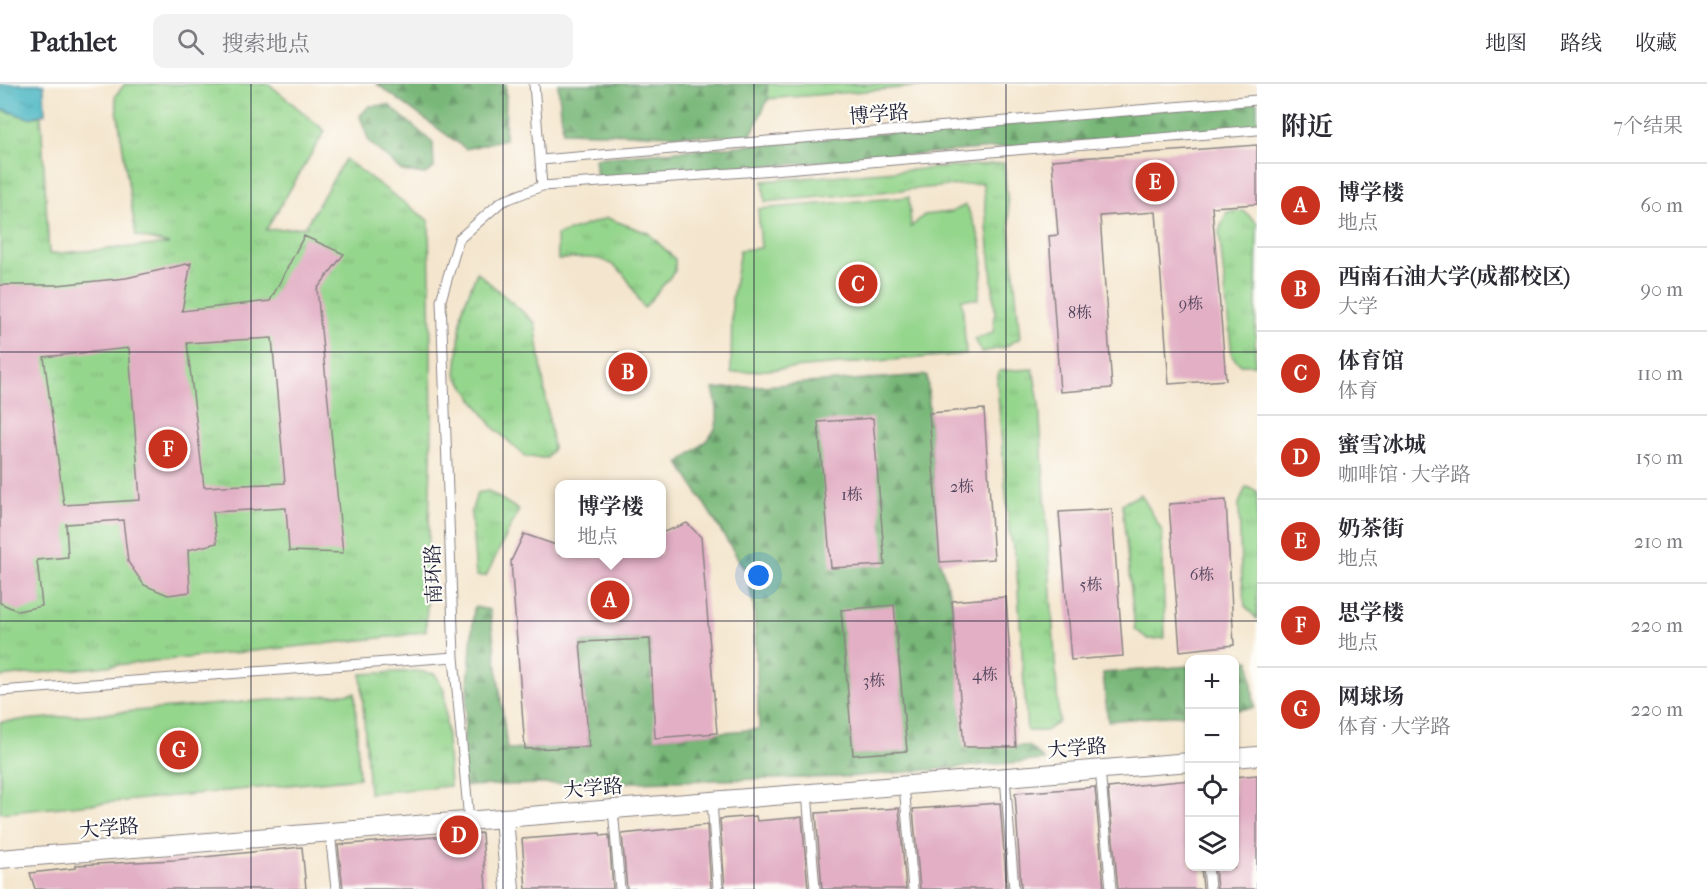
<!DOCTYPE html>
<html lang="zh">
<head>
<meta charset="utf-8">
<style>
	body { margin:0; font-family:"IM FELL French Canon","Noto Serif SC",serif; background:#f2f2f3; color:#2b2b33 }
	.controls { position:absolute; right:18px; bottom:18px; display:grid; overflow:hidden; border-radius:12px; box-shadow:0 2px 4px #0004 }
	.controls button { width:54px; height:54px; display:grid; place-items:center; padding:0; border:0; border-bottom:2px solid #e1e1e2; background:#fff; color:#2b2b33; font:30px sans-serif }
	.you { position:absolute; left:759px; top:492px; width:21px; height:21px; margin:-15px; border:4px solid #fff; border-radius:50%; background:#1a73e8; box-shadow:0 0 0 9px #1a73e833 }
	.badge { display:grid; place-items:center; width:39px; height:39px; border-radius:50%; background:#c8321e; color:#fff; font-size:20px; font-weight:700 }
	.pin { position:absolute; translate:-50% -50%; border:3px solid #fff; box-shadow:0 2px 6px #0006 }
	.popup { position:absolute; left:555px; top:396px; width:111px; height:78px; box-sizing:border-box; display:grid; place-content:center; border-radius:12px; background:#fff; filter:drop-shadow(0 2px 4px #0005); font-size:20px; white-space:nowrap; color:#7c7c81 }
	.popup b { font-size:22px; color:#2b2b33 }
	.popup::after { content:''; position:absolute; left:50%; top:100%; margin-left:-12px; border:12px solid transparent; border-top-color:#fff }
	.list { margin:0; padding:0; list-style:none }
	h2 { display:flex; justify-content:space-between; align-items:center; height:78px; margin:0; padding:0 24px; font-size:26px }
	h2 small { font-size:20px; font-weight:400; color:#7c7c81 }
	.list li { display:grid; grid-template-columns:39px 1fr auto; gap:18px; align-items:center; box-sizing:border-box; height:84px; padding:0 24px; border-top:2px solid #e1e1e2 }
	.list b { display:block; font-size:22px; white-space:nowrap }
	.list p { margin:0; font-size:20px; white-space:nowrap; color:#7c7c81 }
	.list em { font-size:20px; font-style:normal; color:#7c7c81 }
	.icon { flex:none; width:33px; height:33px; fill:none; stroke:currentColor; stroke-width:2; stroke-linecap:round; stroke-linejoin:round }
	.map { position:relative; flex:none; width:1257px; height:805px; overflow:hidden }
	header { display:flex; align-items:center; gap:36px; box-sizing:border-box; height:84px; padding:0 30px; background:#fff; border-bottom:2px solid #e1e1e2 }
	header strong { font-size:28px }
	nav { display:flex; gap:33px; margin-inline-start:auto; font-size:21px }
	.search { width:420px; height:54px; background:#f2f2f3; display:flex; align-items:center; gap:15px; box-sizing:border-box; padding:0 21px; border-radius:12px; color:#7c7c81; font-size:22px }
	main { display:flex }
	aside { flex:1; background:#fff }
	.map>svg:first-child { display:block }
</style>
</head>
<body>
<header>
<strong>Pathlet</strong>
<div class="search"><svg class="icon" aria-label="search" viewBox="0 0 24 24"><circle cx="10" cy="10" r="6"/><path d="M15 15l6 6"/></svg>搜索地点</div>
<nav><a>地图</a><a>路线</a><a>收藏</a></nav>
</header>
<main>
<div class="map">
<svg width="1257" height="805" viewBox="0 0 1257 805">
	<defs>
		<pattern id="grass-tufts" width="24" height="20" patternUnits="userSpaceOnUse" patternTransform="scale(1.5)"><rect width="24" height="20" fill="#95d68d"/><path d="M3 7l-1-3M5 7V3M7 7l1-3M15 17l-1-3M17 17v-4M19 17l1-3" fill="none" stroke="#80b77b"/></pattern>
		<pattern id="forest-firs" width="22" height="20" patternUnits="userSpaceOnUse" patternTransform="scale(1.5)"><rect width="22" height="20" fill="#78b778"/><path d="M5 1l3.5 6h-7zM16 11l3.5 6h-7z" fill="#629464"/></pattern>
		<pattern id="water-ripples" width="26" height="14" patternUnits="userSpaceOnUse" patternTransform="scale(1.5)"><rect width="26" height="14" fill="#47b5c2"/><path d="M2 4q2-2 4 0t4 0M15 11q2-2 4 0t4 0" fill="none" stroke="#3b939f"/></pattern>
	</defs>
	<rect width="100%" height="100%" fill="#fdfcf7"/>
	<filter id="ink" filterUnits="userSpaceOnUse"><feTurbulence type="fractalNoise" baseFrequency=".0167" numOctaves="2"/><feDisplacementMap in="SourceGraphic" scale="12" xChannelSelector="R" yChannelSelector="G"/><feConvolveMatrix kernelMatrix="1 2 1 2 8 2 1 2 1" color-interpolation-filters="sRGB"/></filter>
	<filter id="wash" filterUnits="userSpaceOnUse"><feTurbulence type="fractalNoise" baseFrequency=".008" numOctaves="4" result="noise"/><feDisplacementMap in="SourceGraphic" scale="24" xChannelSelector="R" yChannelSelector="G"/><feGaussianBlur stdDeviation="1.35" result="paint"/><feColorMatrix in="noise" values="0 0 0 0 0 0 0 0 0 0 0 0 0 0 0 0 0 1.4 0 .05"/><feComposite in="paint" operator="in"/></filter>
	<g filter="url(#wash)">
		<rect width="100%" height="100%" fill="#f4e6ce"/>
		<!-- grass -->
		<path fill="url(#grass-tufts)" stroke="#5c7c64" stroke-width="1.5" d="M125,0H269L325,47L266,146L305,143L345,75L429,137L432,341L426,547L400,552L0,593V25L29,34L41,32L49,170L169,160L136,152L115,12Z
			M1004,79L1020,254L1003,264L982,268L975,255L993,249L995,226L983,99L765,118L763,97Z
			M1244,127L1257,139L1255,281H1241L1232,272L1219,147L1227,128Z
			M607,134L648,149L675,175V187L644,224C637,215 634,204 627,195C610,170 584,172 558,176L557,151Z
			M477,188L535,239L553,364L547,374L526,373L493,343L456,291L462,226Z
			M1033,285L1039,319L1059,638L1045,647H1027L1016,474L1009,448L997,298L999,287Z
			M1246,403L1257,407V535L1245,522L1241,485L1239,420Z
			M488,407L519,426L486,492H476L471,429L477,409Z
			M1141,410L1162,447L1165,554L1148,555L1135,545L1122,420Z
			M417,587L435,590L444,606L450,702L369,709L361,590Z"/>
		<!-- forest -->
		<path fill="url(#forest-firs)" stroke="#4d6c5a" stroke-width="1.5" d="M377,0H506L505,55L466,65Z
			M558,0H767L768,15L750,53L563,48Z
			M1257,18V43L597,96L595,74Z
			M389,21L433,59L434,84L425,90L402,87L369,58L360,32L369,22Z
			M927,291L940,478L952,517L965,662H1029L1044,676L848,693L460,702L474,523L490,526L507,665L589,663L580,558L650,555L656,654L759,645L754,524L747,489L679,379C712,352 725,349 713,305Z
			M1250,576L1254,624L1235,626V578Z
			M1189,582V630L1108,637L1103,589Z"/>
		<!-- garden -->
		<path fill="#95d68d" stroke="#5c7c64" stroke-width="1.5" d="M767,0H950L768,15Z
			M909,113L911,143L924,131L951,128L966,121C984,161 987,171 978,215H962L966,270L731,289L732,215L740,166L761,164L758,125Z
			M355,609L359,694L0,729V638Z"/>
		<!-- water -->
		<path fill="url(#water-ripples)" stroke="#346c7e" stroke-width="1.5" d="M0,0H44L45,30L29,34L0,25Z"/>
		<g id="blocks">
			<!-- building -->
			<path fill="#e2afc4" fill-rule="evenodd" d="M1257,61V120L1212,123L1226,296L1169,300L1156,128L1100,132L1112,304L1060,308L1049,152L1058,151L1052,76Z
				M304,152L344,170L317,205L343,469L289,467L286,424L213,428L217,459L188,466L190,508L168,511L144,501L128,478L123,436L66,440L68,473L37,476L42,522L18,527L0,519V201H57L126,194L191,179L182,227L270,217ZM272,254L285,399L204,403L187,259ZM129,264L140,416L64,421L44,273Z
				M984,325L994,475L940,478L929,329Z
				M873,334L885,481L831,484L818,338Z
				M1226,416L1234,561L1180,567L1169,420Z
				M1112,425L1123,572L1071,576L1059,428Z
				M687,439L701,453L717,649L655,654L650,555L580,558L589,663L525,665L511,477L524,450L559,462V470H661V449Z
				M1006,513L1016,663H964L952,517Z
				M894,521L907,667L853,671L841,526Z
				M1257,691V805H1217L1215,783H1234V693Z
				M1190,696V783H1201L1203,805H1118L1108,704Z
				M1095,703L1104,805H1021L1015,709Z
				M1000,719L1007,805H920L913,725Z
				M899,724L906,805H822L816,729Z
				M756,732L757,737L802,733L808,805H725L720,735Z
				M707,741L711,805H627L622,750Z
				M482,749L486,805H343L338,761Z
				M600,749L601,752L609,751L613,805H526L522,755Z
				M302,763L306,805H35L30,789L76,784V781L174,776Z"/>
		</g>
	</g>
	<g filter="url(#ink)">
		<use href="#blocks" fill-opacity="0" stroke="#8b8484" stroke-width="1.5"/>
		<g fill="none" stroke-linecap="round" stroke-linejoin="round">
			<defs>
				<path id="service" d="M541,76L1257,16
					M542,102L761,87L1257,46
					M454,573L469,737
					M0,607L454,573L441,216L459,155L501,118L542,102L534,0
					M1100,685L1111,805
					M1005,693L1014,805
					M904,701L913,805
					M807,709L815,805
					M712,717L718,805
					M613,725L620,805
					M330,748L336,805
					M1208,782L1210,805"/>
				<path id="minor" d="M1234,674L1257,672
					M504,734L510,805
					M0,775L1190,678"/>
			</defs>
			<!-- service casing -->
			<use href="#service" stroke="#8b8484" stroke-width="11"/>
			<!-- minor casing -->
			<use href="#minor" stroke="#8b8484" stroke-width="20"/>
			<!-- service -->
			<use href="#service" stroke="#fff" stroke-width="9"/>
			<!-- minor -->
			<use href="#minor" stroke="#fff" stroke-width="18"/>
		</g>
	</g>
	<!-- grid -->
	<path fill="none" stroke="#22223b" stroke-width="1.5" stroke-opacity="0.55" d="M251,0V805M503,0V805M754,0V805M1006,0V805M0,268H1257M0,537H1257"/>
	<g text-anchor="middle" stroke-width="4.5" stroke-linejoin="round" paint-order="stroke">
		<!-- number labels -->
		<g font-size="16" fill="#52455d">
			<text x="1191" y="225">9栋</text>
			<text x="1080" y="234">8栋</text>
			<text x="962" y="408">2栋</text>
			<text x="852" y="416">1栋</text>
			<text x="1202" y="496">6栋</text>
			<text x="1091" y="506">5栋</text>
			<text x="985" y="596">4栋</text>
			<text x="874" y="602">3栋</text>
		</g>
		<!-- street labels -->
		<g font-size="20" fill="#22223b" stroke="#fdfcf7">
			<text transform="translate(879 30) rotate(-5)" y="7">博学路</text>
			<text transform="translate(433 490) rotate(-92)" y="7">南环路</text>
			<text transform="translate(1077 664) rotate(-5)" y="7">大学路</text>
			<text transform="translate(593 704) rotate(-5)" y="7">大学路</text>
			<text transform="translate(109 744) rotate(-5)" y="7">大学路</text>
		</g>
	</g>
</svg>
<div class="controls">
<button>+</button>
<button>−</button>
<button><svg class="icon" aria-label="locate" viewBox="0 0 24 24"><circle cx="12" cy="12" r="6"/><path d="M12 2v4M12 18v4M2 12h4M18 12h4"/></svg></button>
<button><svg class="icon" aria-label="layers" viewBox="0 0 24 24"><path d="M12 4l9 5-9 5-9-5zM3 14l9 5 9-5"/></svg></button>
</div>
<div class="you"></div>
<div class="pin badge" style="left:610px;top:516px">A</div>
<div class="popup"><b>博学楼</b>地点</div>
<div class="pin badge" style="left:628px;top:288px">B</div>
<div class="pin badge" style="left:858px;top:200px">C</div>
<div class="pin badge" style="left:459px;top:751px">D</div>
<div class="pin badge" style="left:1155px;top:98px">E</div>
<div class="pin badge" style="left:168px;top:365px">F</div>
<div class="pin badge" style="left:179px;top:666px">G</div>
</div>
<aside>
<h2>附近<small>7个结果</small></h2>
<ul class="list">
<li><span class="badge">A</span><div><b>博学楼</b><p>地点</p></div><em>60 m</em></li>
<li><span class="badge">B</span><div><b>西南石油大学(成都校区)</b><p>大学</p></div><em>90 m</em></li>
<li><span class="badge">C</span><div><b>体育馆</b><p>体育</p></div><em>110 m</em></li>
<li><span class="badge">D</span><div><b>蜜雪冰城</b><p>咖啡馆 · 大学路</p></div><em>150 m</em></li>
<li><span class="badge">E</span><div><b>奶茶街</b><p>地点</p></div><em>210 m</em></li>
<li><span class="badge">F</span><div><b>思学楼</b><p>地点</p></div><em>220 m</em></li>
<li><span class="badge">G</span><div><b>网球场</b><p>体育 · 大学路</p></div><em>220 m</em></li>
</ul>
</aside>
</main>
</body>
</html>
